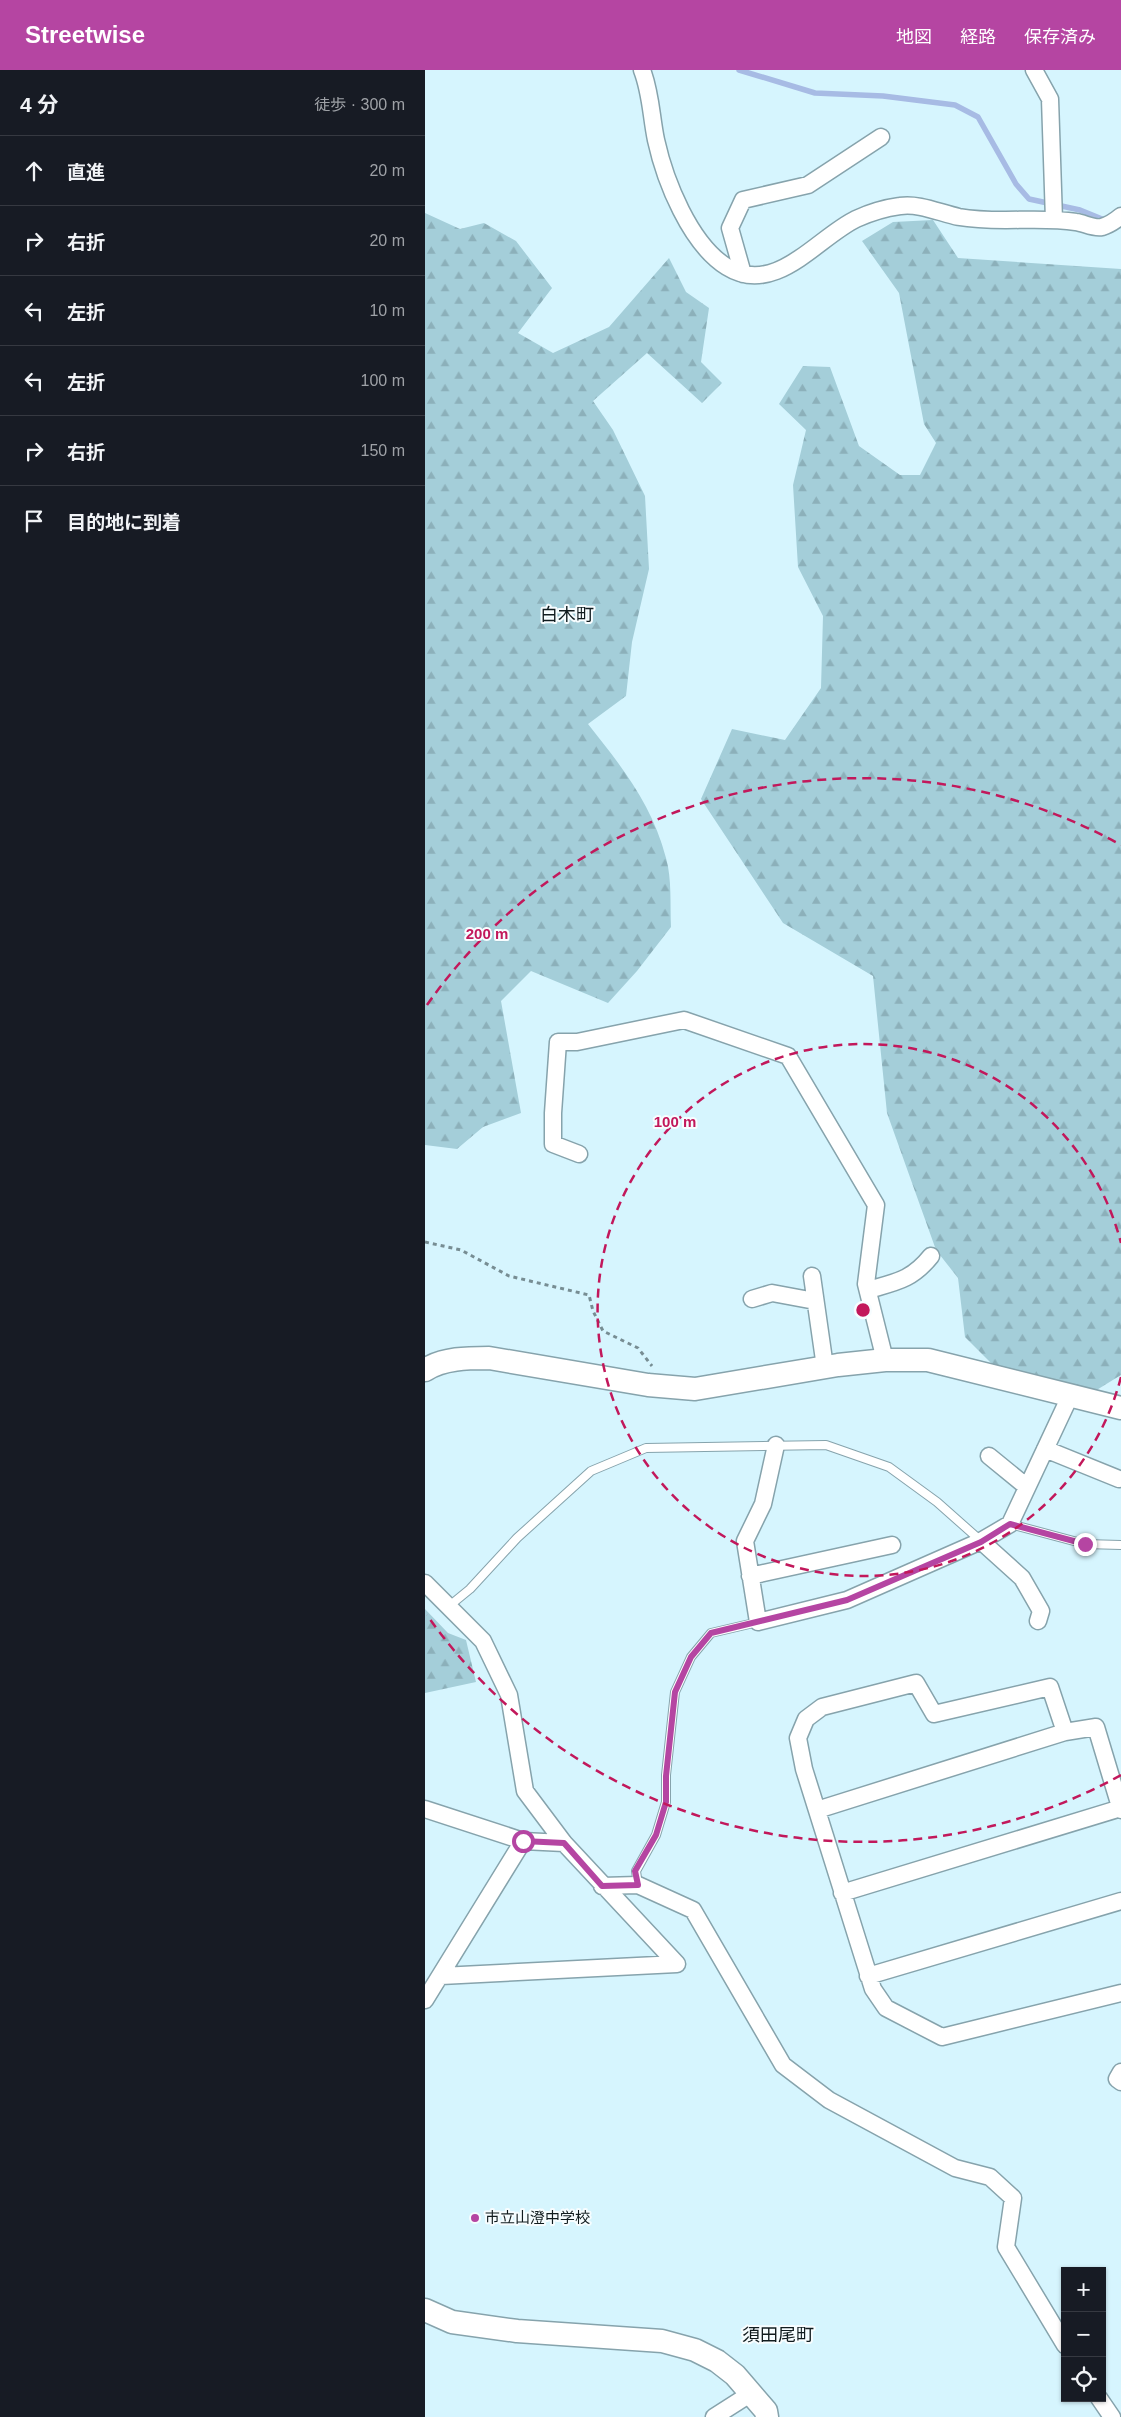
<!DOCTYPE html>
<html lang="ja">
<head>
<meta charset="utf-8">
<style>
	body { margin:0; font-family:Arial,"Noto Sans JP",sans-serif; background:#242831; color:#f1f3f6 }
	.controls { position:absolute; right:15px; bottom:15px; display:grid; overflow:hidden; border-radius:0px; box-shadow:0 1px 4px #0004 }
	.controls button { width:45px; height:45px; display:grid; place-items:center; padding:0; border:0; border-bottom:1px solid #363941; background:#171b24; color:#f1f3f6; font:25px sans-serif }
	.stop { position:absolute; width:15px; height:15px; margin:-11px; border:4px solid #b545a2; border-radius:50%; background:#fff }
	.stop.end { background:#b545a2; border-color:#fff; box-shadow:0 1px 5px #0008 }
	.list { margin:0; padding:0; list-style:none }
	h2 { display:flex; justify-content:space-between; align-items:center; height:65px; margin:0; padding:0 20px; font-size:21px }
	h2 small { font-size:16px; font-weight:400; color:#9ea1a6 }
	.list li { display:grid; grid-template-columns:32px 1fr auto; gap:15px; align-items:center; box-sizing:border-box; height:70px; padding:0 20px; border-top:1px solid #363941 }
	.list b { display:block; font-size:19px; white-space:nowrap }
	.list em { font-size:16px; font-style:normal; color:#9ea1a6 }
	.icon { flex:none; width:28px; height:28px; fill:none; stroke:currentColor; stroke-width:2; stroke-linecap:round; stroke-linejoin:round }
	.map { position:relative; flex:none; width:696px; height:2347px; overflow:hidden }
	header { display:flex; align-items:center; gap:30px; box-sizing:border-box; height:70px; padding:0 25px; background:#b545a2; color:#fff }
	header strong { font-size:24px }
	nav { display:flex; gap:28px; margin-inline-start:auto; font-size:18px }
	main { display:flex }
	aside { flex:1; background:#171b24 }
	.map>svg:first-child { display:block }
</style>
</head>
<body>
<header>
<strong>Streetwise</strong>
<nav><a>地図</a><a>経路</a><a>保存済み</a></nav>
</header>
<main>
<aside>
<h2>4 分<small>徒歩 · 300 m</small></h2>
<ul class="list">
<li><svg class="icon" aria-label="ahead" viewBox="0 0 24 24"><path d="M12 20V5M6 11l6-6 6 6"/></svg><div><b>直進</b></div><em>20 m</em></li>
<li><svg class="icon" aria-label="right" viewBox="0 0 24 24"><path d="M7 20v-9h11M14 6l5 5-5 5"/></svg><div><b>右折</b></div><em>20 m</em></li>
<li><svg class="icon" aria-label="left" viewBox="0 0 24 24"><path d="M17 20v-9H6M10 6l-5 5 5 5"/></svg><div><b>左折</b></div><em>10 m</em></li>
<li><svg class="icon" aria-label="left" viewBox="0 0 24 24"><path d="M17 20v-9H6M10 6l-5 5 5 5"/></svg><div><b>左折</b></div><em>100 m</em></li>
<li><svg class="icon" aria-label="right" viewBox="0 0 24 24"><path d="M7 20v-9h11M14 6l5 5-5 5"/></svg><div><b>右折</b></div><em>150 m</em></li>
<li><svg class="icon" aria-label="arrive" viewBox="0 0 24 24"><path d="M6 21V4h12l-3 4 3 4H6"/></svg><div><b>目的地に到着</b></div></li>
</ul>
</aside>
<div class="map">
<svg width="696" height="2347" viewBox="0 0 696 2347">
	<defs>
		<pattern id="forest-firs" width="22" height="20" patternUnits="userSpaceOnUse" patternTransform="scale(1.25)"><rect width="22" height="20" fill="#a4ced9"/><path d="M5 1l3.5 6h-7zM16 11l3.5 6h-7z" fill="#8cb0ba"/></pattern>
	</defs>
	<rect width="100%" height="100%" fill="#d6f5fe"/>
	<!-- forest -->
	<path fill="url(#forest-firs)" d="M0,143L35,159L59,153L91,171L127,218L93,263L128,283L184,257L244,188L261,222L284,238L276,292L297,313L277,333L222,283L168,331L188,360L220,426L224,499L207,572L201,626L163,654C197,697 227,734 241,788C247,809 245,835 246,857L212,901L183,933L106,901L76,931L96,1043L58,1057L32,1079L0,1075Z
		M508,150L533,188L696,199V1305L670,1321L570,1297L540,1267L533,1208L511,1180L462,1043L448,906L358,853L276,729L307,659L360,670L396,618L398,546L373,497L368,415L381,360L354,334L378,296L405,297L434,376L475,405H495L511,373L499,354L474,223L437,171L468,152Z
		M0,1539L23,1563L41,1570L51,1612L0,1623Z"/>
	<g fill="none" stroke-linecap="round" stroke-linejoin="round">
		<!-- stream -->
		<path stroke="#a7bbe4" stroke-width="5.5" d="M314,0L390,23L458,26L530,35L553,47L591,114L604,129L655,140L682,151"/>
		<defs>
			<path id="lane" d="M585,1454L660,1474L696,1475
				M23,1537L45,1519L92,1468L166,1401L221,1378L401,1375L464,1397L512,1432L556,1471
				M213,1815L211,1801L231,1765L241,1732V1705L250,1622L266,1587L286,1563L333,1552"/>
			<path id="street" d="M217,0C226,23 226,46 231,70C240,111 265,174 302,197C350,227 392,168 431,149C444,143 460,138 475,136C494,133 515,143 534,147C573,154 612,146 651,152C659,153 669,159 677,157C684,155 690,151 696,146
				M609,0L625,29L629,150
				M318,204L305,158L318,130L383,115L456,67
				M154,1084L128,1074V1043L133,972H152L259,950L363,986L451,1135L441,1214L460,1290
				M387,1206L400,1297
				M443,1220C471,1212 487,1210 506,1186
				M327,1229L347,1223L390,1231
				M351,1375L338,1434L320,1471L333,1552L422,1530L556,1471L585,1454L646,1324
				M620,1379L694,1409
				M564,1386L602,1417
				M556,1471L597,1508L616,1541L613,1551
				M325,1506L467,1475
				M0,1513L58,1571L84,1625L100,1721L139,1773L252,1894L16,1906
				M640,1662L625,1617L509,1644L491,1613L397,1637L381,1649L373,1668L379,1699L448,1919L461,1938L517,1967L696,1923
				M0,1739L98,1771L139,1773
				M392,1740L640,1662L671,1657L696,1740
				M177,1816L213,1815L268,1840L358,1995L404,2030L530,2098L565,2107L588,2128L581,2177L640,2275
				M417,1823L696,1738
				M443,1906L696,1831
				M0,1930L98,1771
				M696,2002L692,2009L696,2012
				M674,2328L687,2347
				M289,2347L325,2324"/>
			<path id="secondary" d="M0,1300C18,1288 43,1288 64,1288L223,1315L270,1319L413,1295L460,1290H503L696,1338
				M0,2240L27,2252L92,2261L237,2271L270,2280L292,2291L310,2305L341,2341L342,2347"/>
		</defs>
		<!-- lane casing -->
		<use href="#lane" stroke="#86a3ac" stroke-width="10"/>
		<!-- street casing -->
		<use href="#street" stroke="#86a3ac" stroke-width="19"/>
		<!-- secondary casing -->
		<use href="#secondary" stroke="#86a3ac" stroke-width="25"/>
		<!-- path -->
		<path stroke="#778d93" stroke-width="3" stroke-dasharray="4 4" stroke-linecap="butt" d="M0,1172L36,1180L84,1206L164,1225L168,1241L178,1261L213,1278L227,1296"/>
		<!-- lane -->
		<use href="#lane" stroke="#fff" stroke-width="8"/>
		<!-- street -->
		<use href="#street" stroke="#fff" stroke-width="16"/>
		<!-- secondary -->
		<use href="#secondary" stroke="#fff" stroke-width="22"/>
	</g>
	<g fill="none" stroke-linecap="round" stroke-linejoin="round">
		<!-- route -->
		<path stroke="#b545a2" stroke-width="6" d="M98,1771L139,1773L177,1816L213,1815L210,1801L231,1765L241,1732V1706L250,1622L266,1587L286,1563L422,1530L556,1472L585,1454L660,1474"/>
	</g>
	<!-- distance rings -->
	<g fill="none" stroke="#c2185b" stroke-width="2.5" stroke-dasharray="9 6">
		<path d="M696 1307A266 266 0 1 1 696 1173"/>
		<path d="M696 1705A532 532 0 0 1 2 1545M2 935A532 532 0 0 1 696 775"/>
	</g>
	<!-- markers -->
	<circle fill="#b545a2" stroke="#f7fdff" stroke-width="2" cx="50" cy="2148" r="5"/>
	<g text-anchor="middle" stroke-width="4" stroke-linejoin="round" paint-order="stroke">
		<!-- poi labels -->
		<g font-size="15" fill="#101b1e" stroke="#f7fdff" text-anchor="start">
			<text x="60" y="2153">市立山澄中学校</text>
		</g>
		<!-- quarter labels -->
		<g font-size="18" fill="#101b1e" stroke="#f7fdff">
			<text x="142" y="551">白木町</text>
			<text x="353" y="2271">須田尾町</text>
		</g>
	</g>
	<circle cx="438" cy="1240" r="8" fill="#c2185b" stroke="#f7fdff" stroke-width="2.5"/>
	<g font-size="15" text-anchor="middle" font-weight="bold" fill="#c2185b" stroke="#f7fdff" stroke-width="4" stroke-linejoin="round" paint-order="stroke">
		<text x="62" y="869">200 m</text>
		<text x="250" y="1057">100 m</text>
	</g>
</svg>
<div class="controls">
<button>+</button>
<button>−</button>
<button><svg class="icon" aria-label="locate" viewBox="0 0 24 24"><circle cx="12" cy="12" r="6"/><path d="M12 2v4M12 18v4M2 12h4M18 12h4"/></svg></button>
</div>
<div class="stop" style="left:98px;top:1771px"></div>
<div class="stop end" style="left:660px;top:1474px"></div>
</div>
</main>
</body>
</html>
